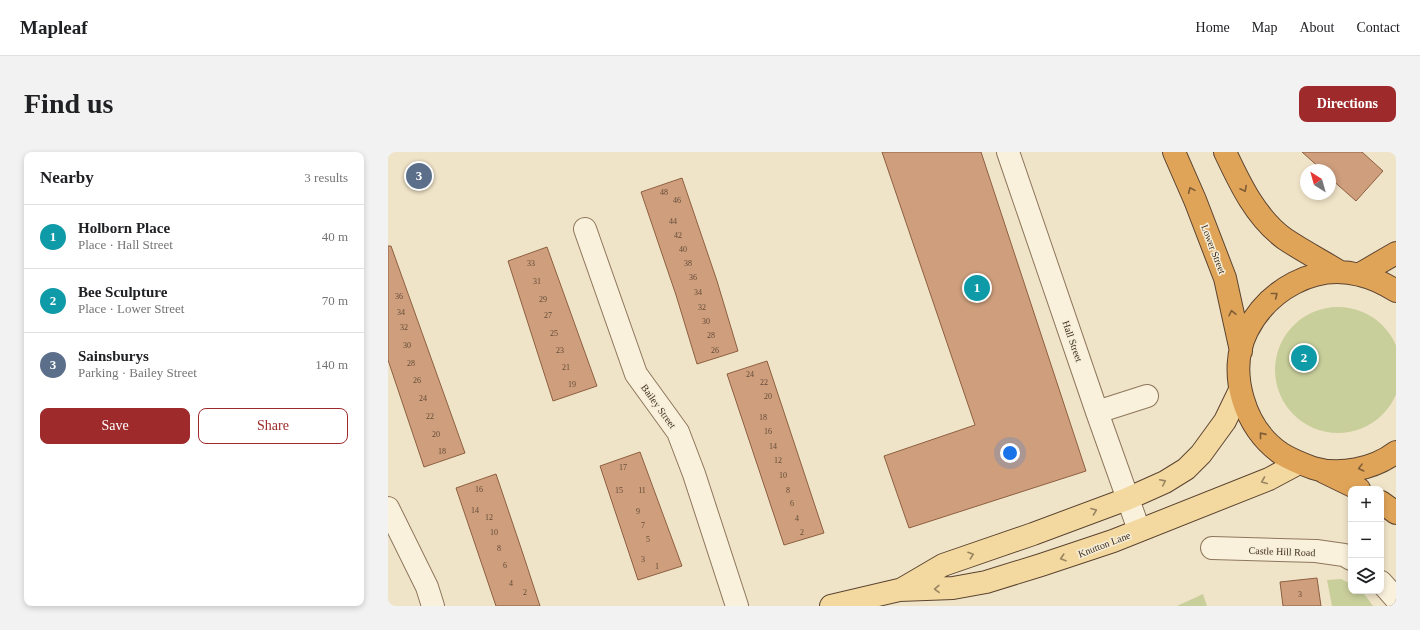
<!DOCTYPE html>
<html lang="en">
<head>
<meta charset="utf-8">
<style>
	body { margin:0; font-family:"Times New Roman",serif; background:#f2f2f2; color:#202124 }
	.controls { position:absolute; right:12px; bottom:12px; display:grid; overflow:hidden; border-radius:8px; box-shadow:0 2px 6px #0003 }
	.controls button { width:36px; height:36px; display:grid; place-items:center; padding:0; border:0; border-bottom:1px solid #e0e0e0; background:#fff; color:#202124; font:20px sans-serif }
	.compass { position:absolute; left:912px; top:12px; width:36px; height:36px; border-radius:50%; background:#fff; box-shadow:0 2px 6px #0003; rotate:323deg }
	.you { position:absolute; left:622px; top:301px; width:14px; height:14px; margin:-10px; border:3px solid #fff; border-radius:50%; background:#1a73e8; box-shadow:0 0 0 6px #1a73e833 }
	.badge { display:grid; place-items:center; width:26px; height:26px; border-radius:50%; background:#9e2a2b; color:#fff; font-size:13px; font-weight:700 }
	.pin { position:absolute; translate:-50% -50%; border:2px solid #fff; box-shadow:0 1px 4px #0006 }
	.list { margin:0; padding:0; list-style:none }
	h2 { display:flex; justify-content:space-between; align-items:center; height:52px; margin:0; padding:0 16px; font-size:17px }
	h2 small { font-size:13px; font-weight:400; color:#757577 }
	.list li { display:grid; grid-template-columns:26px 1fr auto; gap:12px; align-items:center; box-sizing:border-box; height:64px; padding:0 16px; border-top:1px solid #e0e0e0 }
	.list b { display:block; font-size:15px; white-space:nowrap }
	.list p { margin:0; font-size:13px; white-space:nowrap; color:#757577 }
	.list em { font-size:13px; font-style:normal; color:#757577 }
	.actions { display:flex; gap:8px; padding:12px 16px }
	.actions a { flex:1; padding:9px 0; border:1px solid #9e2a2b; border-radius:8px; text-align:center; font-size:14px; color:#9e2a2b }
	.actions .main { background:#9e2a2b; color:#fff }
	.icon { flex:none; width:22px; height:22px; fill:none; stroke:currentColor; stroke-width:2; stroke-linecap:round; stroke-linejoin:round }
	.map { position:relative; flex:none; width:1008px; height:454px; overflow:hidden; border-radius:8px }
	header { display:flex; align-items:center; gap:24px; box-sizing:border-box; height:56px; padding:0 20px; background:#fff; border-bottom:1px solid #e0e0e0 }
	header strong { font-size:19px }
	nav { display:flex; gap:22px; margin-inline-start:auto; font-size:14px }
	.intro { display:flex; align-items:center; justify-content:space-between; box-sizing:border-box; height:96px; padding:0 24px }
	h1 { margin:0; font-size:28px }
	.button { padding:10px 18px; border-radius:8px; background:#9e2a2b; color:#fff; font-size:14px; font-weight:700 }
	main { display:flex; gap:24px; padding:0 24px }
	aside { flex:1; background:#fff; border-radius:8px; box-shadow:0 2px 6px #0003 }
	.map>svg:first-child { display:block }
</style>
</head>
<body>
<header>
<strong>Mapleaf</strong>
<nav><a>Home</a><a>Map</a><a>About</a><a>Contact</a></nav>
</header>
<div class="intro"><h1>Find us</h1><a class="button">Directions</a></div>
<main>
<aside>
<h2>Nearby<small>3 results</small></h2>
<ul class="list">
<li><span class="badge" style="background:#0f9aa8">1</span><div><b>Holborn Place</b><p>Place · Hall Street</p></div><em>40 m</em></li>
<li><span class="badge" style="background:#0f9aa8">2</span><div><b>Bee Sculpture</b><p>Place · Lower Street</p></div><em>70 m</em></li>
<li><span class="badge" style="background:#5c6f8a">3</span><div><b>Sainsburys</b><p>Parking · Bailey Street</p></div><em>140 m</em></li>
</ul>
<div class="actions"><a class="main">Save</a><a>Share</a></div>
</aside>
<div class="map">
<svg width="1008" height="454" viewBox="0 0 1008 454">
	<rect width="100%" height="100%" fill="#f0e4c8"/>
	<!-- green -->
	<path fill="#c9cf9b" d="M887 218a63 63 0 1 1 126 0a63 63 0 1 1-126 0Z
		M953,427L963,432V439C977,439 977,443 985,454H944L939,428Z
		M815,442L819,454H789Z"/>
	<!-- building -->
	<path fill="#cf9f7d" stroke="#8d5f41" d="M494,0H593L698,319L521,376L496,304L587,273Z
		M914,0H974L995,19L968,49L942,26V18H934Z
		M294,26L329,129L350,199L309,212L288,143L253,40Z
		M0,94H3L77,301L36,315L0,208Z
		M159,95L209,234L165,249L120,109Z
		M379,209L436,381L396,393L339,222Z
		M252,300L294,414L250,428L212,314Z
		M108,322L135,402L152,454H108L68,336Z
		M929,426L933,454H895L892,430Z"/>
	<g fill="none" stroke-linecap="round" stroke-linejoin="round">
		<defs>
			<path id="minor" d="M620,0L709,260L751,378
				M197,77L248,222L290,280L306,322L349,454
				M709,260L759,244
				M0,356L39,435L45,454
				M824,396L928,399L956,403L963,407
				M993,430L1008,447"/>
			<path id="major" d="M514,437L555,413L645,382L739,347L777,330L798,317L813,302L837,269L852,238
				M443,454L511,438L565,436L598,430L653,413L725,389L881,327L911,311"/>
			<path id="highway" d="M786,0L807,48L837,126L853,199
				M837,0C852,32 868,66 897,87C915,99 934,109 952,120
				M972,122L1008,101
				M1008,139C997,132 985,126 972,123C926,111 880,138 859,179C839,220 856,277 894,302C904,308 914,312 925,316C951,324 986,317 1008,300
				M936,320L971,337
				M993,350L1008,361"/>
		</defs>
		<!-- minor casing -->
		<use href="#minor" stroke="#8d765c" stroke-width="24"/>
		<!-- major casing -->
		<use href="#major" stroke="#5b4430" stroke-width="24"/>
		<!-- highway casing -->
		<use href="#highway" stroke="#5b4430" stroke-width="24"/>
		<!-- minor -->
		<use href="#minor" stroke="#faf1dc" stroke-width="22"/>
		<!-- major -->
		<use href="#major" stroke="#f3d9a0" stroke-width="22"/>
		<!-- highway -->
		<use href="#highway" stroke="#e0a458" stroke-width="22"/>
	</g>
	<!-- one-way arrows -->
	<defs><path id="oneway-chevron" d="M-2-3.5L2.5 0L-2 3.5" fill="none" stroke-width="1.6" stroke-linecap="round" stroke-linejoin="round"/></defs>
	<g stroke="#7e5d36">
		<use href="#oneway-chevron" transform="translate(856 37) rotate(63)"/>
		<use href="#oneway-chevron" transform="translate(803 38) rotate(-114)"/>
		<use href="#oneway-chevron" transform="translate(887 143) rotate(-38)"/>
		<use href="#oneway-chevron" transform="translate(844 161) rotate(-103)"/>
		<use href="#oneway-chevron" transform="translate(874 283) rotate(-129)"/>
		<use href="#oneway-chevron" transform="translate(973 316) rotate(166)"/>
	</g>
	<g stroke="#988460">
		<use href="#oneway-chevron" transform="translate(876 329) rotate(158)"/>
		<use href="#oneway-chevron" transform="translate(775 330) rotate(-26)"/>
		<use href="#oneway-chevron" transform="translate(706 359) rotate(-21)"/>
		<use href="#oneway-chevron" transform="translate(583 403) rotate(-19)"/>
		<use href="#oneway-chevron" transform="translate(675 406) rotate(162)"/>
		<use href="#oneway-chevron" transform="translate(549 437) rotate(178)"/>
	</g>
	<g text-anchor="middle" stroke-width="3" stroke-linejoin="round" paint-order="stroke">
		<!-- number labels -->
		<g font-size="8" fill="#624a37">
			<text x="276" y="43">48</text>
			<text x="289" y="51">46</text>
			<text x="285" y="72">44</text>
			<text x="290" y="86">42</text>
			<text x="295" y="100">40</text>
			<text x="143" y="114">33</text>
			<text x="300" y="114">38</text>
			<text x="305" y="128">36</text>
			<text x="149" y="132">31</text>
			<text x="310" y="143">34</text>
			<text x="11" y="147">36</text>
			<text x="155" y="150">29</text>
			<text x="314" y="158">32</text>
			<text x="13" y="163">34</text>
			<text x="160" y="166">27</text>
			<text x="318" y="172">30</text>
			<text x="16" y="178">32</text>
			<text x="166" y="184">25</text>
			<text x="323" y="186">28</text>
			<text x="19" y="196">30</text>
			<text x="172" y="201">23</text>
			<text x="327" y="201">26</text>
			<text x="23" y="214">28</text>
			<text x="178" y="218">21</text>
			<text x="362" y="225">24</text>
			<text x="29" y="231">26</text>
			<text x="376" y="233">22</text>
			<text x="184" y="235">19</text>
			<text x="380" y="247">20</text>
			<text x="35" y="249">24</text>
			<text x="42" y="267">22</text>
			<text x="375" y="268">18</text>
			<text x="380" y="282">16</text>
			<text x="48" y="285">20</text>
			<text x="385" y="297">14</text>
			<text x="54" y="302">18</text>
			<text x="390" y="311">12</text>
			<text x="235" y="318">17</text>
			<text x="395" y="326">10</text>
			<text x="91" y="340">16</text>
			<text x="231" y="341">15</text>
			<text x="254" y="341">11</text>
			<text x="400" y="341">8</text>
			<text x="404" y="354">6</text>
			<text x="87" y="361">14</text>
			<text x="250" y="362">9</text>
			<text x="101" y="368">12</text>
			<text x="409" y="369">4</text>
			<text x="255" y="376">7</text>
			<text x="106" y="383">10</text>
			<text x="414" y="383">2</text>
			<text x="260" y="390">5</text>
			<text x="111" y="399">8</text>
			<text x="255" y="410">3</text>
			<text x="117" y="416">6</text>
			<text x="269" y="417">1</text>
			<text x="123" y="434">4</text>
			<text x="137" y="443">2</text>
			<text x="912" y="445">3</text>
		</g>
		<!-- street labels -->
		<g font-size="10" fill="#3d2e20" stroke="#f7eed8">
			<text transform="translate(826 97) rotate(69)" y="4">Lower Street</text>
			<text transform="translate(685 189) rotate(71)" y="4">Hall Street</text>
			<text transform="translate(271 254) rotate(54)" y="4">Bailey Street</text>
			<text transform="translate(716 392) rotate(-21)" y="4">Knutton Lane</text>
			<text transform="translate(894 399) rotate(2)" y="4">Castle Hill Road</text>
		</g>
	</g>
</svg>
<div class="controls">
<button>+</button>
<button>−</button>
<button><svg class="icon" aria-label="layers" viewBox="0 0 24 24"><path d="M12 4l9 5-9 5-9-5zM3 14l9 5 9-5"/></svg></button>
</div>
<svg class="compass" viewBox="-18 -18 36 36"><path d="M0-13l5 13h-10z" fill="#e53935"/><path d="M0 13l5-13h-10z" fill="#757577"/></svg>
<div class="you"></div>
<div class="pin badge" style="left:589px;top:136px;background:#0f9aa8">1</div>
<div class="pin badge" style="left:916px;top:206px;background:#0f9aa8">2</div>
<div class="pin badge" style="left:31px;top:24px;background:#5c6f8a">3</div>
</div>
</main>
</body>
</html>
